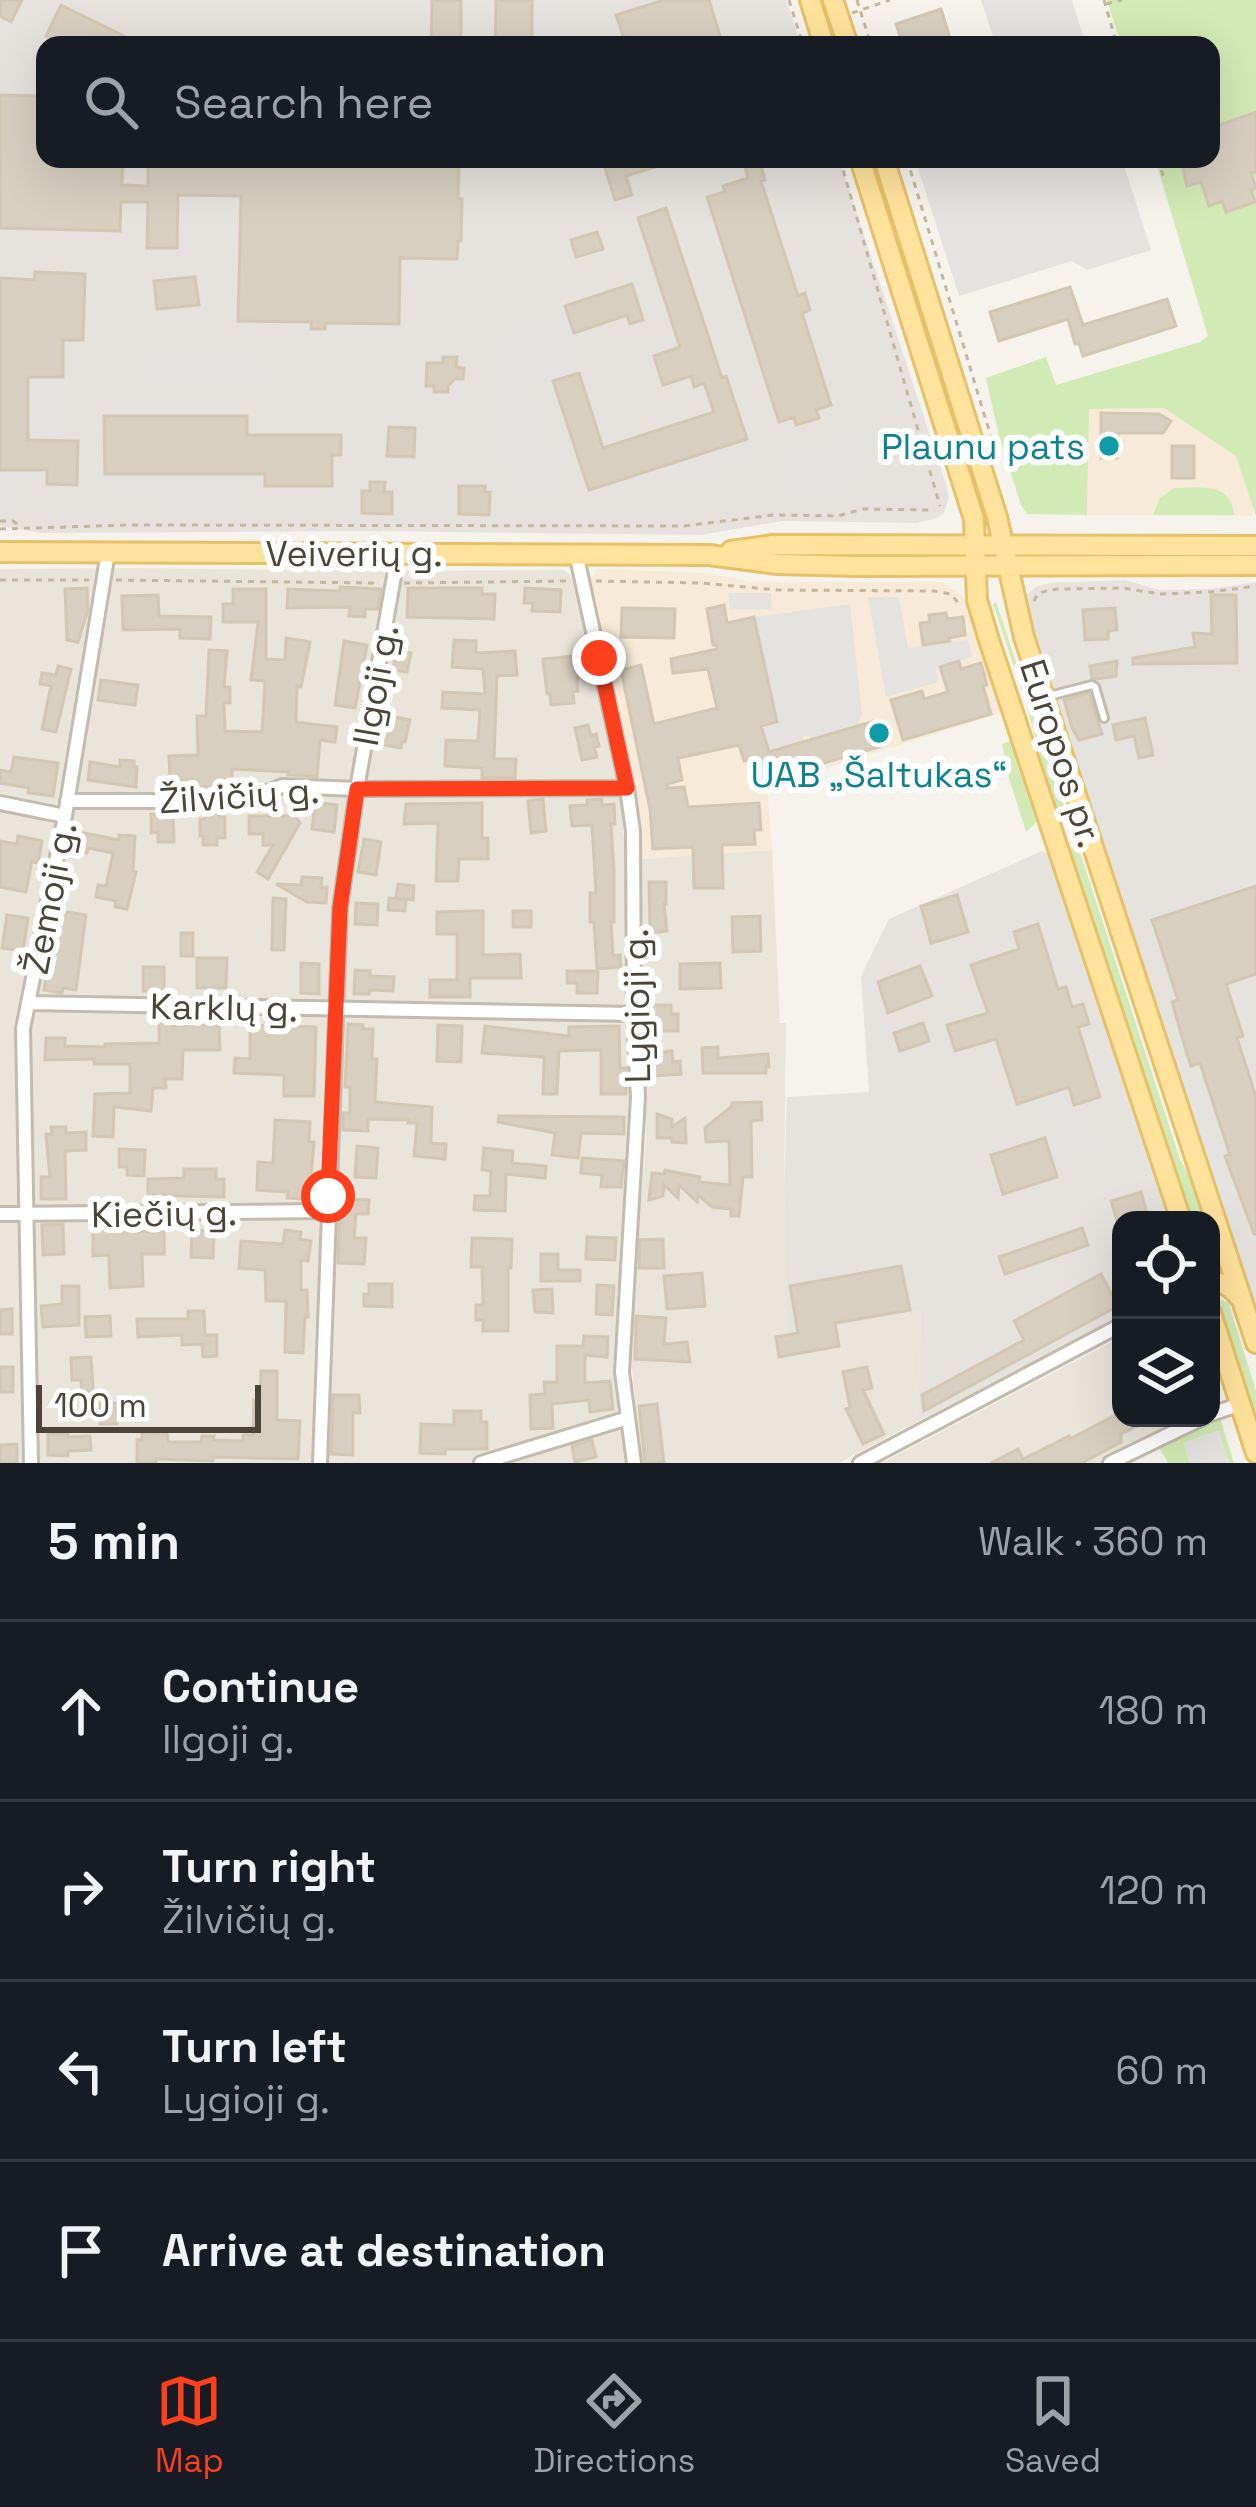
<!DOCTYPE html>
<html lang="en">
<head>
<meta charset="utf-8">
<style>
	body { margin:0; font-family:"Space Grotesk",sans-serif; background:#242831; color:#f1f3f6 }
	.controls { position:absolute; right:36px; bottom:36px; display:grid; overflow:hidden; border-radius:24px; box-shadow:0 12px 48px #0002 }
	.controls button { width:108px; height:108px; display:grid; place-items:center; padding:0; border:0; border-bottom:3px solid #363941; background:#171b24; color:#f1f3f6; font:60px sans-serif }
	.scale { position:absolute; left:36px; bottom:30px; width:225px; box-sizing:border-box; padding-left:12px; border:6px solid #4b4439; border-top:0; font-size:33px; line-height:42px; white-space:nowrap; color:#4b4439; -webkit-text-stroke:9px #fff; paint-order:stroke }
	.stop { position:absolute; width:36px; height:36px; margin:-27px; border:9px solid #fc3f1d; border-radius:50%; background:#fff }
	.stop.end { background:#fc3f1d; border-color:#fff; box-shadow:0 3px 12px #0008 }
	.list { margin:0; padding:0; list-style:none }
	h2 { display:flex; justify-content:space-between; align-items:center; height:156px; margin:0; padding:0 48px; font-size:51px }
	h2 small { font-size:39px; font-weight:400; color:#9ea1a6 }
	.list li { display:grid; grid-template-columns:78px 1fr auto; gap:36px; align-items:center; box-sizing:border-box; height:180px; padding:0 48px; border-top:3px solid #363941 }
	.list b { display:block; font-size:45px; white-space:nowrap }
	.list p { margin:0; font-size:39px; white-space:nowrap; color:#9ea1a6 }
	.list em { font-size:39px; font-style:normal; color:#9ea1a6 }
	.icon { flex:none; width:66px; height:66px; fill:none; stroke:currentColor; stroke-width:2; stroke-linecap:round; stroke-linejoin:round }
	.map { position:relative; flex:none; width:1256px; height:1463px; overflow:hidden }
	.search { position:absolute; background:#171b24; box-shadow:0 12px 48px #0002; left:36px; right:36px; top:36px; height:132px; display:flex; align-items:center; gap:30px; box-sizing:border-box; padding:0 42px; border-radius:24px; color:#9ea1a6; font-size:45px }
	.sheet { height:876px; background:#171b24 }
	nav { display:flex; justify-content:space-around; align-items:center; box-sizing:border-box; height:168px; border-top:3px solid #363941; background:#171b24; font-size:33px; color:#9ea1a6 }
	nav a { display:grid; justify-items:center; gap:6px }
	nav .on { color:#fc3f1d }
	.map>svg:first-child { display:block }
</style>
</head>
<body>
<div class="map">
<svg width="1256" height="1463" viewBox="0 0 1256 1463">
	<rect width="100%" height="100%" fill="#f6f3ec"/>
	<!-- residential -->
	<path fill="#eae5da" d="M133,568L384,571L563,570L570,574L576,588L621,802L624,839L632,1130L616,1362L628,1463H0V569Z
		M772,850L780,1023H786L784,1188L789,1334L921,1310L918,1421L839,1463H641L630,1346L646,1138L641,859Z
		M1121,1337V1418H1177L1179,1421L1101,1463H882Z"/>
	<!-- commercial -->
	<path fill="#f7ead8" d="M1164,408L1236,456L1253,500L1254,516L1087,515L1088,409Z
		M598,569L707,573L752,582H942L959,593L971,608L1004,712L767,787L772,850L641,859L633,778L590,587L591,577Z"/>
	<!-- industrial -->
	<path fill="#e6e2dd" d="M0,0H786L801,45H45V159H839L946,484L949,497L944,513L937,518L917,523L782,521L700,535L367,531L43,533L0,526Z
		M1125,580L1160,590L1210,589L1256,582V1319L1025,613V602L1028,594L1036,587L1050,583Z
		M1042,851L1051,855L1173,1220H1121V1318L918,1421L921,1310L788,1335L784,1188L787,1097L869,1092L861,976L889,919Z"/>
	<!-- green -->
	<path fill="#d2eab5" d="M1107,0H1256V516L1236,456L1164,408L1089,409L1087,515L1027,514L1021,505L999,436L986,378L1046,357L1056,385L1200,342L1208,336L1155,159H1211V45H1121Z
		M1174,488C1200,488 1231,481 1234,515H1153L1160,498Z
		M996,602L1065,810L1062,814L1056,813L1024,697L993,604Z
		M1013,740L1038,814L1035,824L1026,832L1009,778L1002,744Z
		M1072,847L1079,849L1180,1159L1195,1188L1205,1220H1192L1069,852Z
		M1221,1299L1229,1304L1256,1391V1421L1219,1305Z
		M1217,1418H1220L1234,1463H1229L1218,1431L1184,1443L1190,1463H1168L1159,1447Z"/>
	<!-- parking -->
	<path fill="#e5e3e0" d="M532,0H564V45H532Z
		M981,0H1072L1086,45H996Z
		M764,159H804L819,206L783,217Z
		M915,159H1122L1151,250L1087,270L1072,261L959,296Z
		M565,306L574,333L579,373L538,388L574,496L508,494L490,435L486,381L488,356L484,329Z
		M137,350L255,352L269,366L271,377L262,394L251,396L136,393Z
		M28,377L71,378V441L28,440Z
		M870,424L875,444L857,498L779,496L767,453Z
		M753,438L760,458L720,472L725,488L706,495L664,483L639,491L635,478Z
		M0,470H27V512L0,511Z
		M112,475L245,476L244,515H156L155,501H112Z
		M728,593H771L772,610L730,609Z
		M868,597H899L908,648L968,640L972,657L936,667L938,682L886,697Z
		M850,604L862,714L856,726L810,740L809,735L803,737L804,742L769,752L763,726L777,722L754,617Z
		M1208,604L1209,634L1182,633L1181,648L1134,647L1131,606Z
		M1113,735L1119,757L1090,765L1081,744Z
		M1191,1075L1242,1229L1229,1233L1178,1079Z
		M1068,1088L1073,1106L1091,1100L1104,1156L1058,1169L1036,1099Z
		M1219,1431L1229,1463H1190L1183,1443Z"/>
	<!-- building -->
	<path fill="#d8cfc1" stroke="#d3c7b4" stroke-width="3" d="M0,0H22L11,22L0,16Z
		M432,0H461V44L431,43Z
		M496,0H532V45H495Z
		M664,0H709L721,39L703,45H626L616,15Z
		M61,5L122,35L139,45H64L46,36Z
		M941,9L952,45H903L896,24Z
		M0,95L45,96V159H123L122,185L148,186V159H459L458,198L462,199L461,241H458L457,259L400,258L399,324L325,323V329H311V322L238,321L241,196L178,195L177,248H147L148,202H121L120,231L0,228Z
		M1256,112V172L1251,173L1256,188L1251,190L1255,202L1226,212L1222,201L1209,206L1201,182L1187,186L1182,164L1186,162L1185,159H1211V128Z
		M602,159H672V162L626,176L632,195L615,200Z
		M743,159H759L765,180L761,181L798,296L805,293L810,310L802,313L831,405L816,410L819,418L796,425L794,417L779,422L707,197L725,192L723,186L748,178Z
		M666,208L722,378L726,376L747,439L589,490L553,381L579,373L603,448L714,412L704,383L694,387L691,376L663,385L654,356L680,347L638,218Z
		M597,232L603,249L576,257L571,240Z
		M35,272L85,274L83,340H63V377H28V440L78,441L77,485L47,484V470H0V278L34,280Z
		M195,277L199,305L157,309L154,281Z
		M632,284L643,320L630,324L627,315L574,333L565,306Z
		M1070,287L1083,325L1167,299L1176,326L1083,356L1079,343L1075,344L1068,319L999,341L990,312Z
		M443,357H457L456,367L464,368L463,379H455L448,386V392H434V386H426L427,363H443Z
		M1101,413L1159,414L1171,421L1163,433H1118L1117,458H1101Z
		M104,416H247V435H341V455H332V486H265V474H105Z
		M389,427L415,428L414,457L387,456Z
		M1172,446H1194V478H1172Z
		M370,482H385L384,492H392V514L362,513V491H370Z
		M459,486H485V492H490L489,515L459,514Z
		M340,587L381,589L378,609H365V617L349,616L350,607L287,608L288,589L340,591Z
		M87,588L88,610L78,642L67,640L65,589Z
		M408,588H482V594H495L494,619L407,617Z
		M525,588L561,590L560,612L532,611L533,603H524Z
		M233,589H266V659L285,660L286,638L310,642L301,687L297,686L296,722L337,727L335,742L320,740L317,777L288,775L289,772L232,769V786L198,787V780L170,781L169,756L198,755L197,716H206L209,650L227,651L224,687H230V703H224L225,731L262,732L265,681L251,680L258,622H223V604H233Z
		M158,595L159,616L211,617L210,639L180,638V629L123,630L122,596Z
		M1211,595H1236L1237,663L1133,664V658L1195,647L1193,633L1212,634Z
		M724,605L727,623L754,617L777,722L761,726L769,752L874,721L882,746L763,781L756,758L744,761L739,745L678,758L682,780L667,784L668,788L684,787L688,807L759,803L761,830H754L755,844L722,845L723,888H694L693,847L653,849L650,809L621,670L641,665L654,724L717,708L708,669L673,673L671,659L717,649V645H713L707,609Z
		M622,608L675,609L674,638L621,637Z
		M1115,608L1117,630L1108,631V639L1085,640L1083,610Z
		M946,613L947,619L963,617L965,635L949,638L950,641L923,645L920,623L930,622L929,615Z
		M454,640L476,641V653L515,651L517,675L497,676L494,759H516L515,778H482V768L445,766L446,740L478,741L480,710L442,708L443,692L485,694L483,669L452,667Z
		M344,641L367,645L355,708L335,705Z
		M396,650L411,653L407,672L393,670Z
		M573,656L580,673L577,681L578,691L573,692L574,703L551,705L550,694H547L543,659Z
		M959,661L961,669L981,663L987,685L983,686L991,714L903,740L891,700L922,691L924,699L948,692L940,667Z
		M1117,661L1116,676L1097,679L1092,678L1090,666Z
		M58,666L71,669L56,732L42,729L51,686L40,684L42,673L56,675Z
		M101,680L138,685L135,705L98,700Z
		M1089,693L1102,734L1079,740L1072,728L1064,700Z
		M386,715L410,720L405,742H402L401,748L380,744Z
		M1145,718L1153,755L1139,758L1134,736L1116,740L1113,725Z
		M588,725L591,736L596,734L599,746L594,747L597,757L582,760L575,728Z
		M14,757L58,763L53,796L28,793L29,788L0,783V770L11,772Z
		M120,760L134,761V767H137L136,787L88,780L90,762L120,767Z
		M543,799L546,831L531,833L528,801Z
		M602,799V805L614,804L615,824H611L614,873V922H611L613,956L620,955L621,967L597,969L594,922H590V893H596L592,825L572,826L570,806L587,805V800Z
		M315,802L337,805L334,832L312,829Z
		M482,803V838H488V859H459L458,881H436L438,823L404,824L406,804Z
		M205,812H220V817H225V838H217V845H203V836H200V819H205Z
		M292,813L300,823L268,879L257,872L273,845H263V834H249V816H287Z
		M151,814H173L174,842H158V832L151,833Z
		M74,831L119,840V835L135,836L133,871L136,872L127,909L115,907L116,901L96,897L98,885L106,886L113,853L88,848L87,853L70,849Z
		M18,836L42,841L38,863L32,861L26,892L0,887V841L17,844Z
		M364,839L381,842L376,875L358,872Z
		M302,877L322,878L321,887H327L326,903L307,902L276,884L301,885Z
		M649,882H666V904H664L667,931L650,933Z
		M398,884L414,886L413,900L406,899L405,911L388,910L389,898L404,899L396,898Z
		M1256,886V974L1226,984L1243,1036L1237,1038L1256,1097V1234H1254L1225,1156L1230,1155L1200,1063L1191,1066L1187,1054L1172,1002L1178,1000L1152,920Z
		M957,895L968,932L931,943L921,906Z
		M273,898L286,899L284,950H272Z
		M356,903L378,904L377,925L355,924Z
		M61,911L86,915L76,990L63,988L62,993L44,990L56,917L59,918Z
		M471,911H483V955L520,954L521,978H470V997H430V980H457V934H437V912Z
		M513,911H531V927H513Z
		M7,915L28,918L23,951L2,948Z
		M760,916L761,951L733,952L732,917Z
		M1038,924L1058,989L1066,987L1072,1007L1083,1004L1089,1024L1078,1027L1100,1097L1074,1105L1069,1087L1017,1104L996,1039L955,1051L947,1025L988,1013L971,965L1019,949L1014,932Z
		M181,933H193V956H181Z
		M197,958H227L226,988H197Z
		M301,963L319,964V994L301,993Z
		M720,963L721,988L680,989V964Z
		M920,966L932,996L888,1013L878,982Z
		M143,967H164V991H143Z
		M355,970L370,971V976L394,977L393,991L370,990L369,994H354Z
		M567,971H598L597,993H577V983H567Z
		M651,1005H671V1014H678V1031H651Z
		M159,1018H172V1026L219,1024L220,1050H183L182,1079H165L166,1088H153L151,1111L114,1107L113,1137L93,1136L95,1094L130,1093V1064H94V1059L45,1060L46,1038H65V1046L105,1047V1044L159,1043Z
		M923,1023L929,1041L900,1051L894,1033Z
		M348,1024L363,1025V1029H373L372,1059H377L375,1102L432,1107L431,1143L446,1144L445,1159L414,1156L417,1123H408L409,1120L368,1119V1131L343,1130V1113H350V1087H345Z
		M250,1025L316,1027L314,1096H284V1075L234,1073L235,1058L250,1059Z
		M438,1025L462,1026L461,1062L437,1061Z
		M485,1026L569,1036V1027L619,1026L620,1068H626V1094H601V1050L559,1051L557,1094H543L544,1057L482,1053Z
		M718,1047V1058L768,1054L769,1067H766V1073H703L702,1048Z
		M672,1051L673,1062L680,1061L681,1074L654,1076L652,1053Z
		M761,1102L762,1120L751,1121L752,1177H743L739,1216H731V1209L712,1207L698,1195L697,1202L679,1185L678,1198L664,1185L663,1196L649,1200L652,1173L664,1174L665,1170L700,1177L699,1182L730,1185L729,1141L706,1142L705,1128L732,1106V1103Z
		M657,1114L672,1119V1127L685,1118L686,1143L672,1142V1138H657Z
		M499,1116L624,1117V1134L581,1133L578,1158L552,1155L555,1133L498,1122Z
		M275,1120L310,1122L309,1142H314L309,1199L287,1198L288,1192L257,1190L258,1162L273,1163Z
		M51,1127H66V1133L86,1132V1150L65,1151L66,1199H41V1177H50L46,1134H52Z
		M1045,1138L1057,1177L1003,1194L991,1155Z
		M357,1146L378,1148L376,1178L355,1177Z
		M484,1148L513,1151L512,1163L546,1166L545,1178L506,1174L505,1211L474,1210L475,1196H490L491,1171L482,1170Z
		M119,1149L145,1150L144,1176L127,1175V1167H119Z
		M582,1158L624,1161L621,1187H601L602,1175L581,1173Z
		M184,1169H216V1179H224V1197L148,1195V1179L184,1178Z
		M1141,1192L1149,1220H1117L1111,1201Z
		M340,1199L369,1200L368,1214H356L354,1238H366L364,1264L338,1263Z
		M63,1224L64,1254L43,1255L42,1225Z
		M1082,1228L1088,1245L1005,1274L999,1257Z
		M127,1229V1232L164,1231V1254H142L143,1286L110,1288L109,1255L93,1256V1230Z
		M192,1230L214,1231L213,1258L191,1257Z
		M285,1230L301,1232L300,1239L311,1241L308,1261L301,1260V1290H307L308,1317H305L303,1353L285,1352L286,1301H266L265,1270L239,1268L241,1241L283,1244Z
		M587,1237L616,1238L615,1260L586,1259Z
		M472,1238L512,1239L511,1268H508V1331H483V1320H476V1305H483L482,1267H471Z
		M663,1239L664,1268H639L640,1240Z
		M541,1254H558V1270H580V1281H541Z
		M901,1266L910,1310L835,1323L839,1346L779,1357L776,1337L798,1333L790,1286Z
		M702,1273L705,1306L667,1309L664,1276Z
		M1101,1274L1118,1306L924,1411L922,1395L1024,1340L1014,1321Z
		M369,1284H392V1307L364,1306V1294H369Z
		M597,1285L614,1286L612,1315L596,1314Z
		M62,1286H79V1325L43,1327L41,1306L62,1304Z
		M552,1289L553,1313L535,1312L533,1290Z
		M12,1309V1334H0V1310Z
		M188,1311H204L205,1335H217V1356L203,1357L202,1344L182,1345V1335L138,1337L137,1319H188Z
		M110,1316L111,1336L86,1337L85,1317Z
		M636,1316L666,1318L664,1344L687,1342L690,1362L635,1359Z
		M584,1336L608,1337L607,1357L585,1355V1383L610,1381L613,1409L590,1412L589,1400L552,1404L553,1428L531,1429L530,1395L545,1394L544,1382H557V1346H583Z
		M91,1357L93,1391L82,1392L81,1380H72L71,1358Z
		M0,1367H13V1392H0Z
		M867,1367L872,1388L863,1390L884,1434L863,1444L846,1409L850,1407L843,1372Z
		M261,1371H277V1420L300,1421L298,1459L213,1457V1461L156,1459V1463H137V1440H142V1433L167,1432L168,1442H201L202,1436H214L213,1440L243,1441V1435H253L254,1400H260Z
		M333,1395H359L360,1413H353V1455L331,1454Z
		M100,1403H117V1424H100Z
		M657,1404L664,1463H645L639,1406Z
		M454,1411H481V1422H487V1449H445V1454L420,1453L421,1424L454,1425Z
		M1121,1412V1418H1154L1121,1434V1442L1082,1463H991L1018,1449L1023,1459L1069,1436L1070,1439Z
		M48,1434H68V1437L90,1436L91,1450L68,1451V1456L48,1455Z
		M592,1440L596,1457L575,1462L572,1446Z
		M17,1444V1463H0V1445Z"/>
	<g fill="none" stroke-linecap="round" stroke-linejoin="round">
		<defs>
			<path id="service" d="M1049,696L1092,685L1095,687L1104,718"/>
			<path id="minor" d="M576,553L627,788L633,831L634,1014L638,1097L622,1372L634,1463
				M67,801H246L282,786L357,789L627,788
				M0,803L65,816
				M29,1003L634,1014
				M0,1214L328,1211
				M1211,1414L1241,1404
				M31,1463L23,1029L65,816L108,552
				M320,1463L340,908L357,789L398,553
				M481,1463L628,1418
				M860,1463L1121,1325
				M1110,1463L1203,1418"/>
			<path id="primary" d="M810,0L824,45
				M833,0L848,45
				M860,159L974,519L977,600L989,640L1181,1220
				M884,159L997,517L1024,637L1256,1343
				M731,551L773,545L1256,546
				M0,552L709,555L777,564L858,566L1256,565
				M1211,1283C1224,1281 1232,1288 1239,1297
				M1211,1313L1256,1453"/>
		</defs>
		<!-- service casing -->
		<use href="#service" stroke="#c2bbae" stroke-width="12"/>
		<!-- minor casing -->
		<use href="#minor" stroke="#c2bbae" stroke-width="18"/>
		<!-- primary casing -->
		<use href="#primary" stroke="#e6c16a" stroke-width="24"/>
		<!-- path -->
		<path stroke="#c4b79f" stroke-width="3" stroke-dasharray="6 6" stroke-linecap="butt" d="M789,0L803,45
			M857,0L871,45
			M1104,0L1117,45
			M1106,4L1122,0
			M852,13L890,0
			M840,159L940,506
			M907,159L998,460
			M1157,159L1165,180
			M0,521H13L21,527
			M0,529L130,525L684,526L773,515L838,516L863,509L930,510
			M0,580H89
			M116,580L377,583
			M596,581L701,583L778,590L934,591L951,594L959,604
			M404,583L569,581
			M1034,601L1038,593L1057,589L1123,588L1160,594L1211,592L1256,586"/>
		<!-- service -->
		<use href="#service" stroke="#fff" stroke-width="6"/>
		<!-- minor -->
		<use href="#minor" stroke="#fff" stroke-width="12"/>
		<!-- primary -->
		<use href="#primary" stroke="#ffe39c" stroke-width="18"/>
	</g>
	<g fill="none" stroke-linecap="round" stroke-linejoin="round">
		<!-- route -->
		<path stroke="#fc3f1d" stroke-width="15" d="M328,1196L340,908L357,789L627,788L599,658"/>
	</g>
	<!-- markers -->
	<g fill="#0f9aa8" stroke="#fff" stroke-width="4.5">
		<circle cx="1109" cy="446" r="12"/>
		<circle cx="879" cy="733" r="12"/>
	</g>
	<g text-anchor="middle" stroke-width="12" stroke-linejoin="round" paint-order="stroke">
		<!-- culture labels -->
		<g font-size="36" fill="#0d838f" stroke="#fff" text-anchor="end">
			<text x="1085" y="459">Plaunu pats</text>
			<text x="879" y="787" text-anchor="middle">UAB „Šaltukas“</text>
		</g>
		<!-- street labels -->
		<g font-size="36" fill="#4b4439" stroke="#fff">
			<text x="354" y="566">Veiverių g.</text>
			<text transform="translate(375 685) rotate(-80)" y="13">Ilgoji g.</text>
			<text transform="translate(1062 753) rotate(72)" y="13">Europos pr.</text>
			<text transform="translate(239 795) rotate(-4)" y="13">Žilvičių g.</text>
			<text transform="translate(49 898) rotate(-79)" y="13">Žemoji g.</text>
			<text transform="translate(636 1006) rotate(-91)" y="13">Lygioji g.</text>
			<text transform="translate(224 1007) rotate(1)" y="13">Karklų g.</text>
			<text transform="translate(164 1213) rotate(-1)" y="13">Kiečių g.</text>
		</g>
	</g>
</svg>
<div class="controls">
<button><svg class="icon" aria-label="locate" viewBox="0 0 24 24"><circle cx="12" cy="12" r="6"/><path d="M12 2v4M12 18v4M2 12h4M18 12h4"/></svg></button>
<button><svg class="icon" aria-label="layers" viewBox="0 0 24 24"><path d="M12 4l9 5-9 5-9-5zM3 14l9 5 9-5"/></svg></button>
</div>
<div class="scale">100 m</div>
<div class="stop" style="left:328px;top:1196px"></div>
<div class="stop end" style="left:599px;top:658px"></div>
<div class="search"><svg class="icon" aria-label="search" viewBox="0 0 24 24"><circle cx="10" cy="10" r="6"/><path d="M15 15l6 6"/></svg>Search here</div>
</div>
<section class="sheet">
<h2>5 min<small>Walk · 360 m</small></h2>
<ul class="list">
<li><svg class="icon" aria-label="ahead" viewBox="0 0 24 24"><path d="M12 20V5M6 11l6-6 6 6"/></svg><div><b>Continue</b><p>Ilgoji g.</p></div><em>180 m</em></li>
<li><svg class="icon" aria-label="right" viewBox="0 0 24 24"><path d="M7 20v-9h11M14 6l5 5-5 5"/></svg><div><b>Turn right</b><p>Žilvičių g.</p></div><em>120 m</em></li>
<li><svg class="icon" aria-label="left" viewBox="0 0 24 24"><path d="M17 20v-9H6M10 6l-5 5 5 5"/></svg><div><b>Turn left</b><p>Lygioji g.</p></div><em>60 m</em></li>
<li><svg class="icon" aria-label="arrive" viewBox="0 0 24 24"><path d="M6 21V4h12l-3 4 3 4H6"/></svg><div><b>Arrive at destination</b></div></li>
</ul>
</section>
<nav>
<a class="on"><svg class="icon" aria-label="map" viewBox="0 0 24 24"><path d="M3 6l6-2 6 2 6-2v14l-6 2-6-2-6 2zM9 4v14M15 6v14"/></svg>Map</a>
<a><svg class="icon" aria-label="directions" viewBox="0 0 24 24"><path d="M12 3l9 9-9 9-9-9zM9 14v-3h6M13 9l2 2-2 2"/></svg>Directions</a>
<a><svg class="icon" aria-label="saved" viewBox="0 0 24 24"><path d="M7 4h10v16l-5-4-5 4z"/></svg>Saved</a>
</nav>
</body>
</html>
